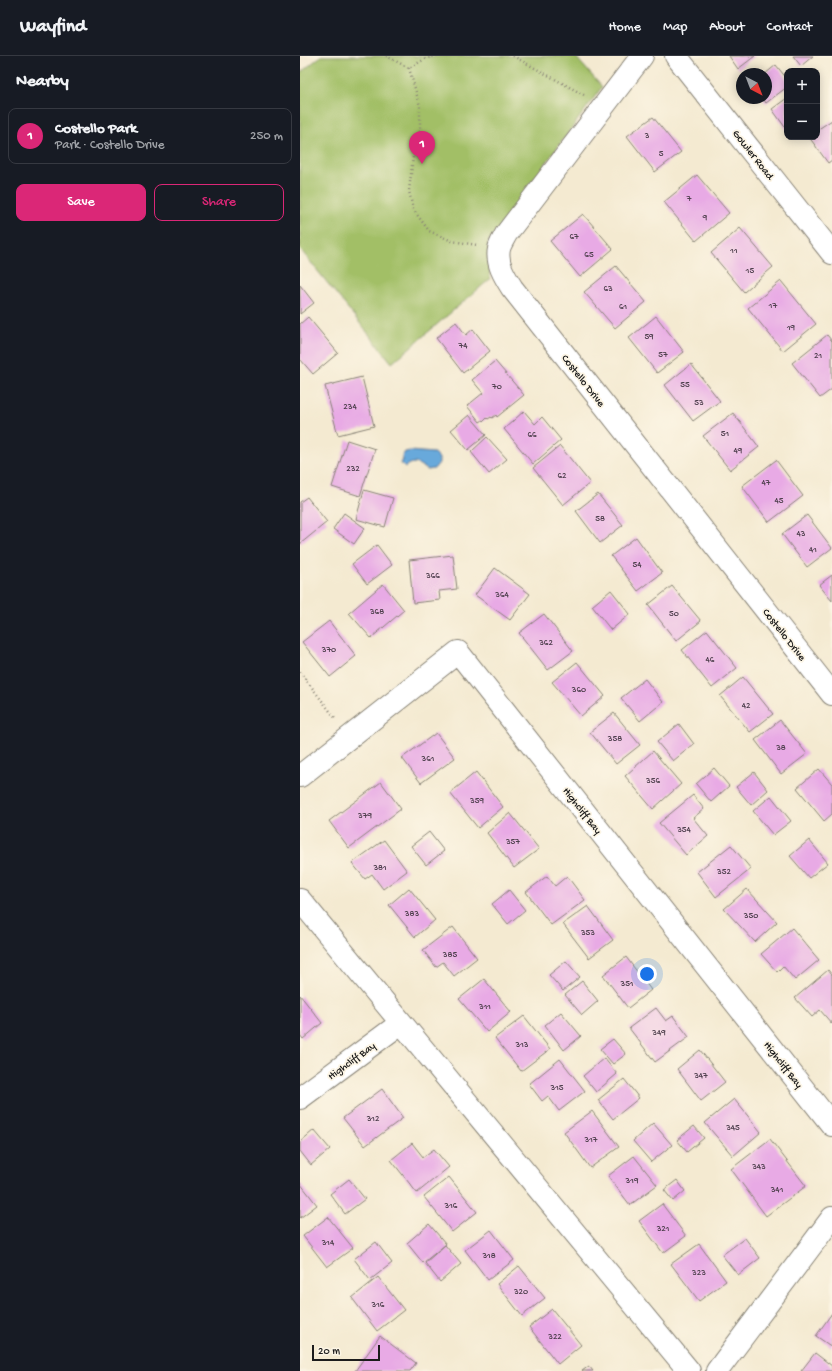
<!DOCTYPE html>
<html lang="en">
<head>
<meta charset="utf-8">
<style>
	body { margin:0; font-family:"Gochi Hand",sans-serif; background:#20242c; color:#f1f3f6 }
	.controls { position:absolute; right:12px; top:12px; display:grid; overflow:hidden; border-radius:8px; box-shadow:0 2px 10px #0003 }
	.controls button { width:36px; height:36px; display:grid; place-items:center; padding:0; border:0; border-bottom:1px solid #363941; background:#171b24; color:#f1f3f6; font:20px sans-serif }
	.compass { position:absolute; left:436px; top:12px; width:36px; height:36px; border-radius:50%; background:#171b24; box-shadow:0 2px 10px #0003; rotate:138deg }
	.scale { position:absolute; left:12px; bottom:10px; width:68px; box-sizing:border-box; padding-left:4px; border:2px solid #1c1c1c; border-top:0; font-size:11px; line-height:14px; white-space:nowrap; color:#1c1c1c; -webkit-text-stroke:3px #fcf5e5; paint-order:stroke }
	.you { position:absolute; left:347px; top:918px; width:14px; height:14px; margin:-10px; border:3px solid #fff; border-radius:50%; background:#1a73e8; box-shadow:0 0 0 6px #1a73e833 }
	.badge { display:grid; place-items:center; width:26px; height:26px; border-radius:50%; background:#db2777; color:#fff; font-size:13px; font-weight:700 }
	.pin { position:absolute; translate:-50% -33px; filter:drop-shadow(0 1px 2px #0008) }
	.pin::after { content:''; position:absolute; top:21px; width:14px; height:12px; background:inherit; clip-path:polygon(0 0,100% 0,50% 100%) }
	.list { margin:0; padding:0; list-style:none }
	h2 { display:flex; justify-content:space-between; align-items:center; height:52px; margin:0; padding:0 16px; font-size:17px }
	h2 small { font-size:13px; font-weight:400; color:#9ea1a6 }
	.list li { display:grid; grid-template-columns:26px 1fr auto; gap:12px; align-items:center; box-sizing:border-box; height:56px; margin:0 8px 8px; padding:0 8px; border:1px solid #363941; border-radius:8px }
	.list b { display:block; font-size:15px; white-space:nowrap }
	.list p { margin:0; font-size:13px; white-space:nowrap; color:#9ea1a6 }
	.list em { font-size:13px; font-style:normal; color:#9ea1a6 }
	.actions { display:flex; gap:8px; padding:12px 16px }
	.actions a { flex:1; padding:9px 0; border:1px solid #db2777; border-radius:8px; text-align:center; font-size:14px; color:#db2777 }
	.actions .main { background:#db2777; color:#fff }
	.map { position:relative; flex:none; width:532px; height:1315px; overflow:hidden }
	header { display:flex; align-items:center; gap:24px; box-sizing:border-box; height:56px; padding:0 20px; background:#171b24; border-bottom:1px solid #363941 }
	header strong { font-size:19px }
	nav { display:flex; gap:22px; margin-inline-start:auto; font-size:14px }
	main { display:flex }
	aside { flex:1; background:#171b24 }
	.map>svg:first-child { display:block }
</style>
</head>
<body>
<header>
<strong>Wayfind</strong>
<nav><a>Home</a><a>Map</a><a>About</a><a>Contact</a></nav>
</header>
<main>
<aside>
<h2>Nearby<small></small></h2>
<ul class="list">
<li><span class="badge">1</span><div><b>Costello Park</b><p>Park · Costello Drive</p></div><em>250 m</em></li>
</ul>
<div class="actions"><a class="main">Save</a><a>Share</a></div>
</aside>
<div class="map">
<svg width="532" height="1315" viewBox="0 0 532 1315">
	<rect width="100%" height="100%" fill="#fcf5e5"/>
	<filter id="ink" filterUnits="userSpaceOnUse"><feTurbulence type="fractalNoise" baseFrequency=".025" numOctaves="2"/><feDisplacementMap in="SourceGraphic" scale="8" xChannelSelector="R" yChannelSelector="G"/><feConvolveMatrix kernelMatrix="1 2 1 2 8 2 1 2 1" color-interpolation-filters="sRGB"/></filter>
	<filter id="wash" filterUnits="userSpaceOnUse"><feTurbulence type="fractalNoise" baseFrequency=".012" numOctaves="4" result="noise"/><feDisplacementMap in="SourceGraphic" scale="16" xChannelSelector="R" yChannelSelector="G"/><feGaussianBlur stdDeviation="0.9" result="paint"/><feColorMatrix in="noise" values="0 0 0 0 0 0 0 0 0 0 0 0 0 0 0 0 0 1.4 0 .05"/><feComposite in="paint" operator="in"/></filter>
	<g filter="url(#wash)">
		<rect width="100%" height="100%" fill="#f4ead1"/>
		<!-- green -->
		<path fill="#a2bf66" stroke="#5f6e41" d="M21,0H275L302,31L188,186L190,223L92,307L0,193V17Z"/>
		<!-- water -->
		<path fill="#67a9db" stroke="#42627c" d="M110,395L134,397L139,402V407L134,413L128,414C120,410 114,402 105,412L100,406L103,405L102,400L105,396Z"/>
		<g id="blocks">
			<!-- building -->
			<path fill="#e8aae5" d="M429,0H455L438,13Z
				M493,0H513L501,10Z
				M476,9L487,23V31L466,47L462,42H466V18H465Z
				M487,42V74L472,53Z
				M353,61L381,96L355,116L327,80Z
				M532,64V104L528,107L509,81H517V74Z
				M397,119L429,157L396,185L364,146Z
				M283,158L313,193L280,221L250,185Z
				M440,172L473,211L444,236L411,197Z
				M316,210L346,246L315,272L284,236Z
				M481,225L516,268L483,295L448,252Z
				M0,229L14,247L0,258Z
				M356,260L384,296L357,317L329,282Z
				M8,261L38,297L13,318L0,303V268Z
				M156,266L166,279L173,273L190,295L163,317L136,282Z
				M527,279L532,285V333L520,342L492,307Z
				M195,305L224,339L197,361L196,359L192,362L191,361L188,363L187,362L184,365L183,364L180,366L167,350L183,337L172,324Z
				M391,308L420,345L393,365L365,329Z
				M62,321L74,370L38,379L25,330Z
				M224,355L235,368L242,361L261,384L233,408L204,373Z
				M433,357L459,391L430,414L403,380Z
				M169,359L186,379L168,394L151,374Z
				M187,381L207,403L189,418L171,396Z
				M47,384L75,393L60,440L32,431Z
				M260,390L290,427L263,449L233,412Z
				M476,404L503,440L469,466L442,430Z
				M64,434L93,442L85,471L56,463Z
				M298,438L323,469L300,487L276,455Z
				M7,441L27,466L0,488V446Z
				M44,457L65,472L54,488L33,473Z
				M507,459L532,492L507,511L482,478Z
				M336,481L362,517L338,535L311,500Z
				M77,489L92,509L67,528L52,508Z
				M153,499L157,533L139,535L140,544L113,547L109,504Z
				M195,512L230,538L210,564L175,539Z
				M532,519V545L519,529Z
				M83,528L104,554L71,582L49,557Z
				M372,530L401,565L376,585L348,549Z
				M311,534L330,558L311,574L292,550Z
				M244,558L273,595L248,614L219,577Z
				M29,565L56,600L30,621L2,586Z
				M407,574L437,612L412,632L382,594Z
				M277,606L305,640L281,660L252,626Z
				M443,621L473,658L450,676L420,640Z
				M345,623L363,646L340,665L321,642Z
				M314,657L340,689L316,708L290,676Z
				M480,664L507,698L481,718L455,684Z
				M379,668L394,688L373,705L357,686Z
				M136,677L155,702L121,727L102,702Z
				M353,695L381,728L353,753L325,720Z
				M414,712L429,730L411,746L396,728Z
				M519,713L532,728V758L524,765L497,732Z
				M176,716L203,751L178,772L150,737Z
				M454,716L468,734L451,749L436,731Z
				M81,726L101,753L49,792L29,765Z
				M393,739L404,753L393,762L408,780L386,799L359,767Z
				M471,740L491,765L473,779L453,755Z
				M210,757L239,793L214,812L187,777Z
				M129,776L144,795L126,809L111,790Z
				M84,784L107,815L83,833L72,818L65,823L52,807Z
				M509,784L528,807L509,822L490,800Z
				M431,789L451,813L416,841L397,816Z
				M247,820L255,830L267,820L285,844L251,869L226,836Z
				M109,832L135,864L115,881L89,849Z
				M447,833L477,866L455,886L424,853Z
				M209,834L225,854L208,868L192,848Z
				M288,850L313,884L289,902L263,868Z
				M153,871L177,902L154,920L143,906L136,911L123,894Z
				M492,872L519,904L495,924L483,910L477,916L461,898Z
				M326,901L351,934L328,952L303,919Z
				M266,905L280,921L263,935L249,919Z
				M528,914L532,919V968L520,954L512,961L495,942Z
				M184,923L211,956L187,976L159,943Z
				M282,925L298,945L282,959L265,939Z
				M0,939L22,967L3,983L0,979Z
				M356,952L366,965L373,960L389,981L355,1006L329,972Z
				M261,956L281,980L264,994L245,969Z
				M224,960L250,993L221,1015L195,982Z
				M313,983L326,998L313,1008L300,993Z
				M400,994L425,1026L401,1045L377,1013Z
				M304,1002L317,1018L296,1036L283,1020Z
				M260,1003L285,1035L259,1055L248,1040L242,1045L229,1028Z
				M324,1023L339,1042L313,1063L298,1044Z
				M82,1033L103,1062L65,1090L43,1062Z
				M434,1043L461,1076L433,1100L405,1067Z
				M292,1055L319,1091L290,1112L264,1076Z
				M353,1067L372,1089L351,1106L333,1085Z
				M394,1070L404,1082L387,1096L377,1084Z
				M14,1074L30,1093L11,1109L0,1095V1086Z
				M470,1083L506,1130L466,1160L431,1113Z
				M112,1087L123,1101L134,1093L149,1111L117,1137L91,1104Z
				M334,1100L357,1129L330,1149L308,1120Z
				M149,1121L177,1156L152,1176L124,1141Z
				M49,1123L65,1143L45,1158L30,1138Z
				M377,1124L385,1135L373,1145L364,1134Z
				M0,1127L17,1149L0,1162Z
				M362,1148L386,1180L363,1197L339,1165Z
				M28,1161L53,1192L27,1211L3,1180Z
				M129,1168L146,1188L123,1207L107,1187Z
				M191,1174L214,1204L188,1224L165,1194Z
				M445,1182L460,1202L438,1219L422,1199Z
				M76,1186L92,1207L70,1224L54,1203Z
				M399,1188L426,1225L399,1245L371,1208Z
				M145,1189L161,1208L140,1226L125,1207Z
				M219,1210L245,1242L222,1260L197,1228Z
				M78,1221L104,1254L77,1275L52,1242Z
				M252,1253L281,1289L258,1308L229,1271Z
				M532,1257V1291L516,1280Z
				M80,1280L116,1307L110,1315H55Z
				M515,1297L532,1310V1315H501Z
				M289,1310L293,1315H282Z"/>
		</g>
	</g>
	<g filter="url(#ink)">
		<use href="#blocks" fill-opacity="0" stroke="#888376" stroke-width="1"/>
		<g fill="none" stroke-linecap="round" stroke-linejoin="round">
			<defs>
				<path id="minor" d="M342,0L206,178C204,182 200,188 199,193C196,207 205,221 212,232L532,638
					M376,0L532,197
					M0,720L158,596L532,1069
					M0,844L389,1315
					M0,1042L101,967
					M417,1315L532,1162"/>
			</defs>
			<!-- minor casing -->
			<use href="#minor" stroke="#888376" stroke-width="24"/>
			<!-- path -->
			<path stroke="#888376" stroke-width="2.5" stroke-dasharray="1 3" stroke-linecap="butt" d="M86,0L109,12L127,2L137,0
				M213,0L284,39
				M109,12L120,50V81L113,101L109,135L113,153L129,175L152,185L177,189
				M0,616L36,663"/>
			<!-- minor -->
			<use href="#minor" stroke="#fff" stroke-width="22"/>
		</g>
	</g>
	<g text-anchor="middle" stroke-width="3.5" stroke-linejoin="round" paint-order="stroke">
		<!-- number labels -->
		<g font-size="9" fill="#4f404e">
			<text x="347" y="82">3</text>
			<text x="361" y="100">5</text>
			<text x="389" y="145">7</text>
			<text x="405" y="164">9</text>
			<text x="274" y="183">67</text>
			<text x="434" y="197">11</text>
			<text x="289" y="201">65</text>
			<text x="450" y="217">15</text>
			<text x="308" y="235">63</text>
			<text x="473" y="252">17</text>
			<text x="323" y="253">61</text>
			<text x="491" y="274">19</text>
			<text x="349" y="283">59</text>
			<text x="163" y="292">74</text>
			<text x="363" y="301">57</text>
			<text x="518" y="302">21</text>
			<text x="385" y="331">55</text>
			<text x="197" y="333">70</text>
			<text x="399" y="349">53</text>
			<text x="50" y="353">234</text>
			<text x="425" y="380">51</text>
			<text x="232" y="381">66</text>
			<text x="438" y="397">49</text>
			<text x="53" y="415">232</text>
			<text x="262" y="422">62</text>
			<text x="466" y="429">47</text>
			<text x="479" y="447">45</text>
			<text x="300" y="465">58</text>
			<text x="501" y="480">43</text>
			<text x="513" y="496">41</text>
			<text x="337" y="511">54</text>
			<text x="133" y="522">366</text>
			<text x="202" y="541">364</text>
			<text x="77" y="558">368</text>
			<text x="374" y="560">50</text>
			<text x="246" y="589">362</text>
			<text x="29" y="596">370</text>
			<text x="410" y="606">46</text>
			<text x="279" y="636">360</text>
			<text x="446" y="652">42</text>
			<text x="315" y="685">358</text>
			<text x="481" y="694">38</text>
			<text x="128" y="705">361</text>
			<text x="353" y="727">356</text>
			<text x="177" y="747">359</text>
			<text x="65" y="762">379</text>
			<text x="384" y="776">354</text>
			<text x="213" y="788">357</text>
			<text x="80" y="814">381</text>
			<text x="424" y="818">352</text>
			<text x="112" y="860">383</text>
			<text x="451" y="862">350</text>
			<text x="288" y="879">353</text>
			<text x="150" y="901">385</text>
			<text x="327" y="930">351</text>
			<text x="185" y="953">311</text>
			<text x="359" y="979">349</text>
			<text x="222" y="991">313</text>
			<text x="401" y="1022">347</text>
			<text x="257" y="1034">315</text>
			<text x="73" y="1065">312</text>
			<text x="433" y="1074">345</text>
			<text x="291" y="1086">317</text>
			<text x="459" y="1113">343</text>
			<text x="332" y="1127">319</text>
			<text x="477" y="1136">341</text>
			<text x="151" y="1152">316</text>
			<text x="363" y="1175">321</text>
			<text x="28" y="1189">314</text>
			<text x="189" y="1202">318</text>
			<text x="399" y="1219">323</text>
			<text x="221" y="1238">320</text>
			<text x="78" y="1251">316</text>
			<text x="255" y="1283">322</text>
		</g>
		<!-- street labels -->
		<g font-size="11" fill="#1c1c1c" stroke="#fcf5e5">
			<text transform="translate(454 98) rotate(52)" y="4">Gowler Road</text>
			<text transform="translate(284 324) rotate(52)" y="4">Costello Drive</text>
			<text transform="translate(485 578) rotate(52)" y="4">Costello Drive</text>
			<text transform="translate(283 754) rotate(52)" y="4">Highcliff Bay</text>
			<text transform="translate(51 1004) rotate(-36)" y="4">Highcliff Bay</text>
			<text transform="translate(484 1008) rotate(52)" y="4">Highcliff Bay</text>
		</g>
	</g>
</svg>
<div class="controls">
<button>+</button>
<button>−</button>
</div>
<svg class="compass" viewBox="-18 -18 36 36"><path d="M0-13l5 13h-10z" fill="#e53935"/><path d="M0 13l5-13h-10z" fill="#9ea1a6"/></svg>
<div class="scale">20 m</div>
<div class="you"></div>
<div class="pin badge" style="left:122px;top:108px">1</div>
</div>
</main>
</body>
</html>
